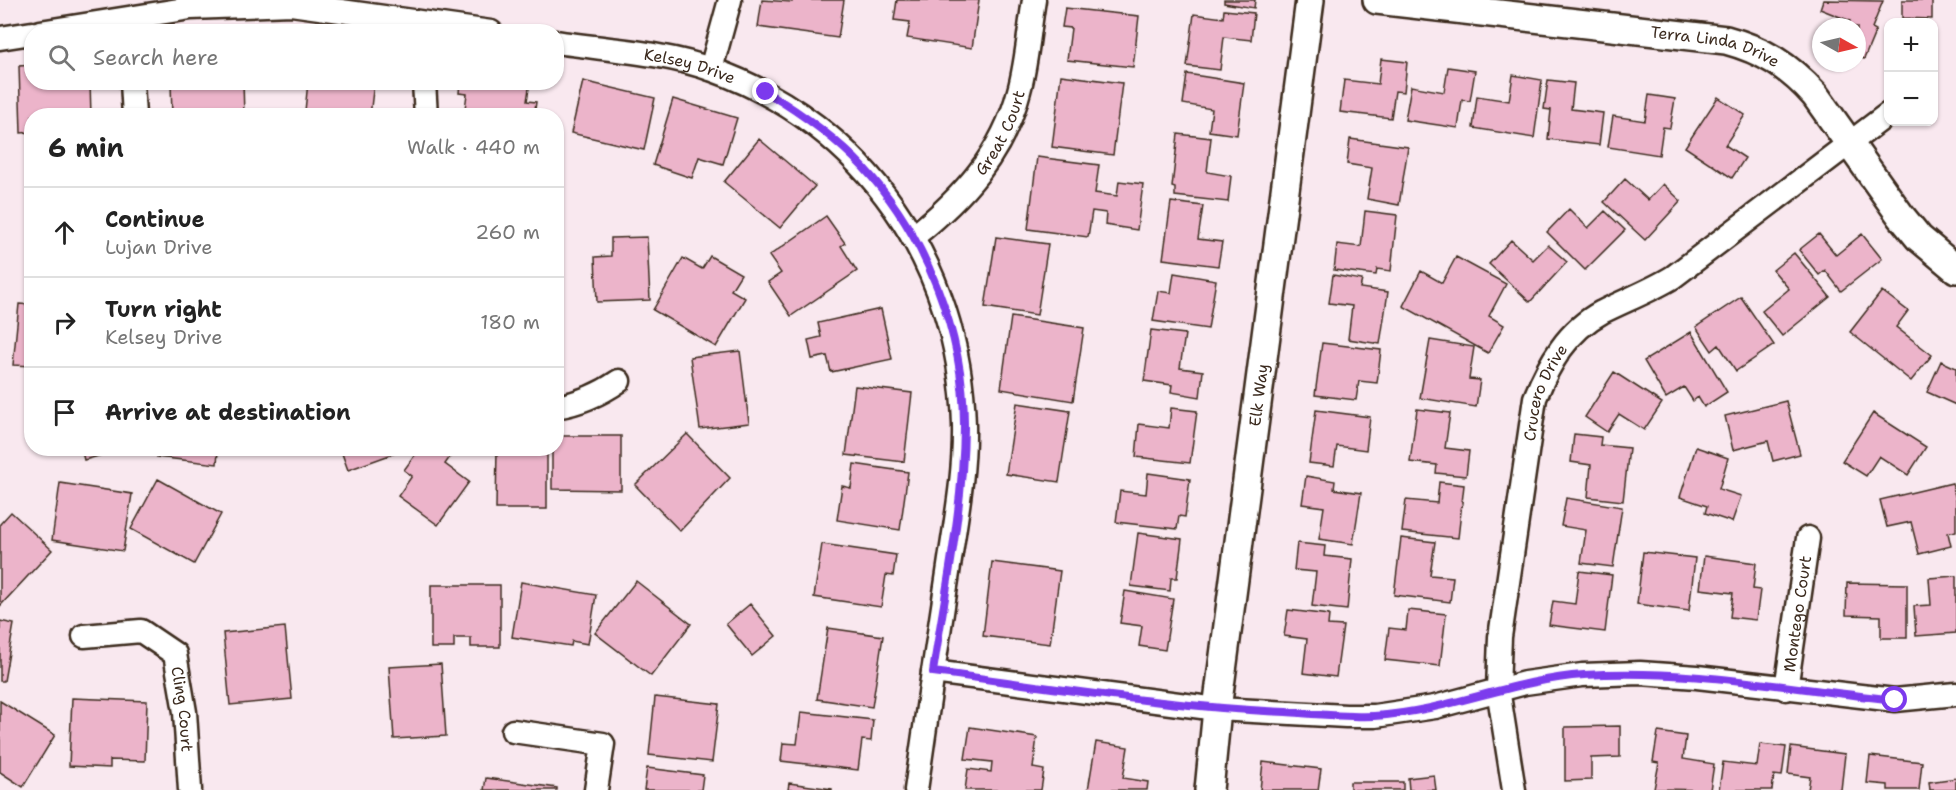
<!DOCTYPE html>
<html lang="en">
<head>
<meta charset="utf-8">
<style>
	body { margin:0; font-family:"Shantell Sans",sans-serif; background:#f6f6f6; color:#222 }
	.controls { position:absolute; right:18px; top:18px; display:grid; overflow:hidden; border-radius:12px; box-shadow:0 2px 4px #0004 }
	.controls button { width:54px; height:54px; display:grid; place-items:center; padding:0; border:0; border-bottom:2px solid #e0e0e0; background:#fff; color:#222; font:30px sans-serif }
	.compass { position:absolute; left:1812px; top:18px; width:54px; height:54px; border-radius:50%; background:#fff; box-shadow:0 2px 4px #0004; rotate:98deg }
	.stop { position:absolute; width:18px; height:18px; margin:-14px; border:4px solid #7c3aed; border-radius:50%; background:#fff }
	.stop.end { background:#7c3aed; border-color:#fff; box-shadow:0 2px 6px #0008 }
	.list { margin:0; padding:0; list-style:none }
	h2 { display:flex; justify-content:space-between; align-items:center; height:78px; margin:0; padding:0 24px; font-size:26px }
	h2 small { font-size:20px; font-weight:400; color:#767676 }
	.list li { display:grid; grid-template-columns:39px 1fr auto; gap:18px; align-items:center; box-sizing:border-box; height:90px; padding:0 24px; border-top:2px solid #e0e0e0 }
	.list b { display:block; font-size:22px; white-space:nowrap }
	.list p { margin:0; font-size:20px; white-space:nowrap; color:#767676 }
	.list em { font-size:20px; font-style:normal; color:#767676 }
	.icon { flex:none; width:33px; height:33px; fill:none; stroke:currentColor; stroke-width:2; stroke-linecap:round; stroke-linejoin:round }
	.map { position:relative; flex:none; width:1956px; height:790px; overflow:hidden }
	.search { position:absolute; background:#fff; box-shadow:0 2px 4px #0004; left:24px; top:24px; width:540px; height:66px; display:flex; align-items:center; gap:15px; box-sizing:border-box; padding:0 21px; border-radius:24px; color:#767676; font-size:22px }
	.panel { position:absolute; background:#fff; box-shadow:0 2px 4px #0004; left:24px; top:108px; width:540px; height:348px; border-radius:24px }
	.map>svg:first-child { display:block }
</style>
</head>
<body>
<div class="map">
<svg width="1956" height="790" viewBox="0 0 1956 790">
	<rect width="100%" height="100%" fill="#f9e8ef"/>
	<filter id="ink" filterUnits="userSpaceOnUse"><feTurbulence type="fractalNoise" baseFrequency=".0167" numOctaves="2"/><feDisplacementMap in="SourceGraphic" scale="12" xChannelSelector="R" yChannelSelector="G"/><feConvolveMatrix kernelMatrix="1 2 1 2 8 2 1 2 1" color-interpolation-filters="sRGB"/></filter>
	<g filter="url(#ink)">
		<!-- building -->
		<path fill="#ecb4ca" stroke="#3b2a1e" stroke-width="1.5" d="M762,0L792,2V0H844L838,38L758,27Z
			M897,0H979L972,48L907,38L910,22L894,20Z
			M1224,0H1255L1254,8L1224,3Z
			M1823,0L1883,1L1872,28L1876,30L1864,59L1857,56V27H1847L1850,21L1820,9Z
			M1902,0H1932V19L1902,18Z
			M1065,8L1139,16L1133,67L1067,60L1071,28L1062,27Z
			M1224,10L1254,13L1251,40L1224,37L1220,70L1187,66L1194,14L1223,18Z
			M1381,59L1407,62L1404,92L1395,91L1391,118L1340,112L1344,80L1378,84Z
			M32,65V82H90L91,116H32V132L21,133L19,66Z
			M1448,67L1475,71L1470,101L1462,100L1458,128L1405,120L1411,86L1444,92Z
			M1187,74L1244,83L1237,135L1209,131L1212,109L1183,104Z
			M1061,75L1122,83L1113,155L1052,147Z
			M1513,75L1542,80L1534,138L1473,128L1477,96L1509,101Z
			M1548,80L1574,83L1571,109L1603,113L1599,145L1548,139L1551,110L1544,109Z
			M583,81L655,98L644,150L571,133Z
			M171,82H243L244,115L172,116Z
			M308,82H374L370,116L305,111Z
			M460,82H530L527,101L536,102L534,116H464L467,94L459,93Z
			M1649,95L1675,99L1670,128L1663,127L1659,155L1608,147L1613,116L1645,121Z
			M1718,97L1745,115L1725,145L1745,158L1732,178L1685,147Z
			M673,99L737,118L723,164L699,157L692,178L653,165Z
			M1178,134L1211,138L1207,172L1231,176L1228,202L1175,196V188L1172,187Z
			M759,139L815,186L780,228L724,182Z
			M1350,139L1408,147L1399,205L1367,199L1372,168L1347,164Z
			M1037,157L1099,165L1095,193L1117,196L1119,181L1143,184L1137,230L1105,225L1106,213L1092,211L1088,237L1028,229Z
			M1625,179L1648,200L1663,184L1681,201L1645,240L1604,202Z
			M1171,202L1203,206L1198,239L1222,242L1218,266L1163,259Z
			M1569,209L1588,228L1605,211L1625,230L1585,270L1547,232Z
			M1365,211L1397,215L1391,271L1377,269L1376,275L1334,270L1337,244L1361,247Z
			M826,216L845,243L841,246L857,271L791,316L768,282L781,273L769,256Z
			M1819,234L1836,255L1862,234L1882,259L1841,291L1825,270L1819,275L1799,250Z
			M647,237L650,300L597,302L595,257L611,256V238Z
			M996,237L1048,244L1037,315L985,307Z
			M1511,240L1533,260L1548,245L1567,262L1530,302L1489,264Z
			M1794,253L1830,297L1782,336L1762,311L1789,289L1773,270Z
			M710,256L741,274L731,290L745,298L716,347L653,310L683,258L702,269Z
			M1456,257L1506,284L1489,316L1504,325L1488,353L1403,306L1421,271L1442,283Z
			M1174,273L1216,280L1208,329L1153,321L1158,291L1171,293Z
			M1333,275L1362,280L1360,288L1388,292L1380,344L1348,339L1352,306L1329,303Z
			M1882,291L1908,311L1896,327L1932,355L1911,381L1850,332Z
			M1741,297L1774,345L1736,371L1719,345L1712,351L1696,327Z
			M19,304L32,305V366L13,365Z
			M881,309L892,359L831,372L827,356L812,359L808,340L821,337L818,323Z
			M1011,317L1084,328L1073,401L1001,389Z
			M1151,330L1185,334L1180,368L1203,371L1200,397L1171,392L1172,385L1144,381Z
			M1691,332L1727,392L1704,407L1698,397L1693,401L1684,387L1666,398L1644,361Z
			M1430,340L1474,347L1469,379L1480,380L1476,407L1420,398Z
			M1322,343L1381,350L1377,383L1359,381L1356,400L1315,395Z
			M740,351L749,423L700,429L690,357Z
			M1941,361L1956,368V405L1927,392Z
			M1614,372L1662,403L1644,430L1619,414L1607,432L1585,417Z
			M855,386L912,393L904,462L846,455Z
			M1786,401L1800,454L1773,461L1768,441L1733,450L1725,416Z
			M1017,403L1070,411L1059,482L1006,474Z
			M1171,408L1197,411L1190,463L1136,457L1139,424L1169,428Z
			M1417,409L1450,413L1445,448L1469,451L1466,476L1436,473L1437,465L1410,462Z
			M1316,410L1370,417L1366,450L1337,446L1334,466L1309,463Z
			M1873,413L1926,447L1908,475L1879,456L1866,476L1842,461Z
			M687,434L730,478L680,531L635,485Z
			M1574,434L1601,437L1600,445L1629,448L1623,501L1588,497L1591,465L1571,462Z
			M556,436H621V490L552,489V448H556Z
			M1696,447L1728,458L1719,489L1741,496L1732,522L1705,513L1707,506L1680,497Z
			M81,448H127L84,460Z
			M158,448H228L227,452L218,451L217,464L157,457Z
			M340,448H401V451L348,470Z
			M420,448H437L450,457L445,464L469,482L438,525L398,496L412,476L404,470Z
			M497,448H547V509H496Z
			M854,464L908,472L900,530L837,520L842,486L851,488Z
			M1148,473L1190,479L1185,517L1179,516L1177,529L1116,522L1120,491L1146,494Z
			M1306,476L1335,481L1334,489L1361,493L1353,544L1319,539L1324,507L1302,504Z
			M158,479L221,514L194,564L131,529Z
			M1439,482L1464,485L1458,538L1402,532L1406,500L1437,503Z
			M60,483L132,494L123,551L52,540Z
			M1952,483L1956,500V531L1948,533L1951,546L1919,554L1911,522L1887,527L1880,500Z
			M1566,498L1622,507L1613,567L1581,563L1586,530L1561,526Z
			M11,512L52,550L0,606V524Z
			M1138,533L1182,539L1177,578H1171L1170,591L1131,586Z
			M1401,538L1435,542L1430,575L1453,577L1450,602L1394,595Z
			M1297,543L1325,546L1324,556L1352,559L1347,610L1312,606L1316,572L1294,570Z
			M822,544L896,555L893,576L886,575L881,607L814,597Z
			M1643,552L1695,558L1689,611L1637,604Z
			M1704,556L1756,563L1753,589L1760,590L1756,620L1730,617L1733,593L1700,589Z
			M992,562L1060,571L1050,644L983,636Z
			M1579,571L1612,575L1605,632L1549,625L1553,601L1575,604Z
			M1956,576V633L1916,636L1914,606L1931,605L1929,578Z
			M636,581L691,624L651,676L595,633Z
			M521,582L596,595L588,644L572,641L571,646L512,637Z
			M1847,583L1907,584V638H1881V616L1846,615Z
			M431,585H500V647H471V638H454V648H431Z
			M1125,591L1173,599L1165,650L1139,646L1142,626L1120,623Z
			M750,604L776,636L752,656L726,624Z
			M1288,610L1329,615L1328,625L1343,626L1336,677L1303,673L1307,639L1284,636Z
			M1408,610L1446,614L1440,666L1385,660L1389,628L1406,630Z
			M0,621L14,624L4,681H0Z
			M285,627L292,699L230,705L223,633Z
			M828,628L883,636L872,707L817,699Z
			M441,664L446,736L394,739L389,667Z
			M655,697L719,704L712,762L649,755Z
			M72,698L147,701L145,761L110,760V768L69,766Z
			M0,701L55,735L23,787L0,772Z
			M801,712L873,720L871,741L862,740L858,770L781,761L783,743L797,744Z
			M1620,726V757L1591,758V780L1565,781V727Z
			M970,727L1037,737L1033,768L1044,770L1041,790H965L968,769L991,772L992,762L965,759Z
			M1658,732L1686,736L1683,759L1714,764L1710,790L1654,789L1659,763L1653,762Z
			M1096,742L1128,747L1123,778L1148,782L1147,790H1088Z
			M1760,744L1786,747L1782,776L1774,775L1772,790H1719L1723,762L1757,766Z
			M1791,747L1845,754L1841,790H1808L1810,777L1788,774Z
			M1870,756L1922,762L1919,790H1888V785L1867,783Z
			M1263,762L1321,769L1318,790H1260Z
			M647,768L703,775L701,790H644Z
			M1434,775L1436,790H1409L1408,778Z
			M486,778L557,788V790H484Z
			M1956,778V790H1930L1929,782Z
			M1350,782H1403V790H1350Z
			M789,783L832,789V790H788Z"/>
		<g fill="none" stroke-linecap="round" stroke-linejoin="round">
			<defs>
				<g id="minor">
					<path d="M40,32L191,8L291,4L491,32"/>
					<path d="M0,38L32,33"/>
					<path id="s1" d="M556,42C608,50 664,52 713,70C865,124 960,265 964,425C965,475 955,524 948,573C937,645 926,718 916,790"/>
					<path d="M711,69L730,0"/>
					<path d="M132,82L134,116"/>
					<path d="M424,82L426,116"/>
					<path id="s2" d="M913,237C962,198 1003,154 1019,91C1027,62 1029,30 1034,0"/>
					<path d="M556,407C580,403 599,395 619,381"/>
					<path id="s3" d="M84,636L141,631L175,654L185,712L190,790"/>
					<path d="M933,672L1217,709L1346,716H1375L1435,707L1525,683L1582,675L1640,673L1697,677L1895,700L1956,694"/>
					<path id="s4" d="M1786,689L1808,538"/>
					<path d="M513,731L603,744L596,790"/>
					<path id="s5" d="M1514,790L1498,689L1500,637L1535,398C1549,363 1568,330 1602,312C1626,300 1650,291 1673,277L1888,114"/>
				</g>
				<g id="tertiary">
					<path id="s6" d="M1377,0L1726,40C1763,50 1789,66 1815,95L1901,216L1919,238L1956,269"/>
					<path id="s7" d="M1209,790L1217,709L1310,0"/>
				</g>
			</defs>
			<!-- minor casing -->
			<use href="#minor" stroke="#3b2a1e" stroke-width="27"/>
			<!-- tertiary casing -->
			<use href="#tertiary" stroke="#3b2a1e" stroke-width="32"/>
			<!-- minor -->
			<use href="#minor" stroke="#fff" stroke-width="22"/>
			<!-- tertiary -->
			<use href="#tertiary" stroke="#fff" stroke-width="27"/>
		</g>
	</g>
	<g fill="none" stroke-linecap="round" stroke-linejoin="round" filter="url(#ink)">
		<!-- route -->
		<path stroke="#7c3aed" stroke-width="8" d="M766,92C801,113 834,136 863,167C926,235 965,335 964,428C963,510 945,592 933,672C1050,687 1168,707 1286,712C1315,714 1345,717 1374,716C1446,712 1512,680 1584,675C1686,668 1793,689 1895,700"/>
	</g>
	<g text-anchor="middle" stroke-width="4.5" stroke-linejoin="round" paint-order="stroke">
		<!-- street labels -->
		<g font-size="16" fill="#3b2a1e" stroke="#fff">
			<text dy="6" stroke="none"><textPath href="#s6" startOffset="342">Terra Linda Drive</textPath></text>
			<text dy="6" stroke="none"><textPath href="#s1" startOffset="136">Kelsey Drive</textPath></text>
			<text dy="6" stroke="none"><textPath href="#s2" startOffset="138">Great Court</textPath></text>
			<text dy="6" stroke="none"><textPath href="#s5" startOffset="404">Crucero Drive</textPath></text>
			<text dy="6" stroke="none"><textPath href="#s7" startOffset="398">Elk Way</textPath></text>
			<text dy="6" stroke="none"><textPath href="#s4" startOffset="76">Montego Court</textPath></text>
			<text dy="6" stroke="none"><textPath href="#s3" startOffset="154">Cling Court</textPath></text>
		</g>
	</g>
</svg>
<div class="controls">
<button>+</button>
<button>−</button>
</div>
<svg class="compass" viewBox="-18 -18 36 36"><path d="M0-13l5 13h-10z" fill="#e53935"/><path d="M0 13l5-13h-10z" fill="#767676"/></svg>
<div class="stop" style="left:1895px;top:700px"></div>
<div class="stop end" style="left:766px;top:92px"></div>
<div class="search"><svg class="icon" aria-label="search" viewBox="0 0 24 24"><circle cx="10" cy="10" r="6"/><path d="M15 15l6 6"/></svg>Search here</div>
<section class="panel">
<h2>6 min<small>Walk · 440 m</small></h2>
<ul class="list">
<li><svg class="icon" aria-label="ahead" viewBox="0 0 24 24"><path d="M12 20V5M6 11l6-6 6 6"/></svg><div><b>Continue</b><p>Lujan Drive</p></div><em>260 m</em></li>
<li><svg class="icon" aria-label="right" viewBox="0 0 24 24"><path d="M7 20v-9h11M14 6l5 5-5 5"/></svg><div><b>Turn right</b><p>Kelsey Drive</p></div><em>180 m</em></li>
<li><svg class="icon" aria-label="arrive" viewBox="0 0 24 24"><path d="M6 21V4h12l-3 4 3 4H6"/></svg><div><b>Arrive at destination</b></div></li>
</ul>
</section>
</div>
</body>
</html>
